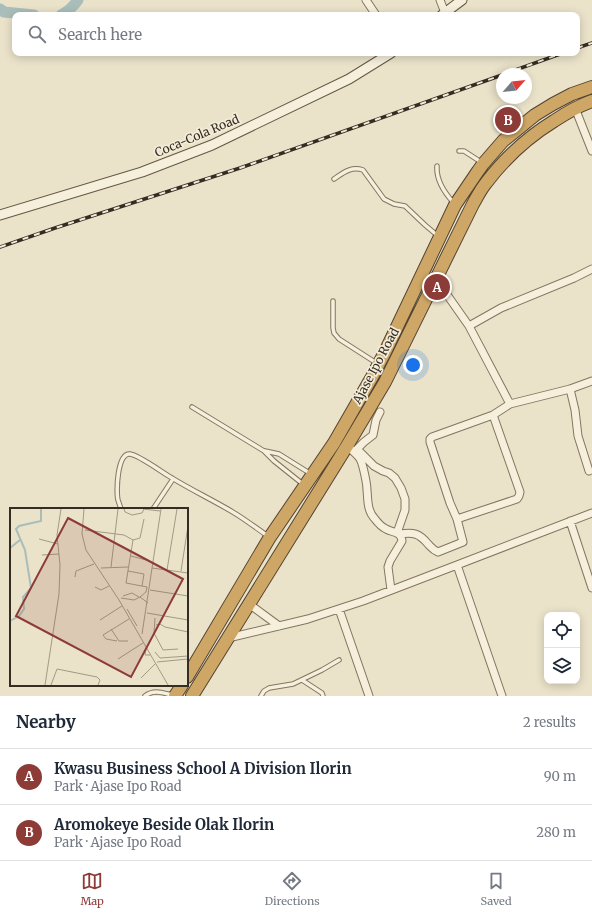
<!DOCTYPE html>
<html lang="en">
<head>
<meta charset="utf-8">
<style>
	body { margin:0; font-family:Merriweather,serif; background:#f6f6f7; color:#1f2937 }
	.controls { position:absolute; right:12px; bottom:12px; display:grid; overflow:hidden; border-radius:8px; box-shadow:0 2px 10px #0003 }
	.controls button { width:36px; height:36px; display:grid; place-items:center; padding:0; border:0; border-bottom:1px solid #e0e1e3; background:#fff; color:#1f2937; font:20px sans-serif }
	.compass { position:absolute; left:496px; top:68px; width:36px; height:36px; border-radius:50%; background:#fff; box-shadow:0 2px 10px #0003; rotate:62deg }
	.you { position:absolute; left:413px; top:365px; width:14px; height:14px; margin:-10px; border:3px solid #fff; border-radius:50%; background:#1a73e8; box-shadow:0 0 0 6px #1a73e833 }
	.badge { display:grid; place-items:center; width:26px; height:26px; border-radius:50%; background:#8c3b37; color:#fff; font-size:13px; font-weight:700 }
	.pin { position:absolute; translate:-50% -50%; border:2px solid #fff; box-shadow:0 1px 4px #0006 }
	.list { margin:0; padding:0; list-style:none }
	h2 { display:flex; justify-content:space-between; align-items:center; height:52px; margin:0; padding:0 16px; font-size:17px }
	h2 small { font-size:13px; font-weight:400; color:#747a83 }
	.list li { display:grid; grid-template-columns:26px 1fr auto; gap:12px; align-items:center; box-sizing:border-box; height:56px; padding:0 16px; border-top:1px solid #e0e1e3 }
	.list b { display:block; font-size:15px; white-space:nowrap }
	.list p { margin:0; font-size:13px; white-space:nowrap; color:#747a83 }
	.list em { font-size:13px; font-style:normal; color:#747a83 }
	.icon { flex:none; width:22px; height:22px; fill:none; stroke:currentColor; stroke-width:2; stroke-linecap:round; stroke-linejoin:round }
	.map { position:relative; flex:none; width:592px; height:696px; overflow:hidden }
	.search { position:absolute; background:#fff; box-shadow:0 2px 10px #0003; left:12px; right:12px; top:12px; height:44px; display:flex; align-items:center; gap:10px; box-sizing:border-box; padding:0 14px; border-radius:8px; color:#747a83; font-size:15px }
	.sheet { height:164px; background:#fff }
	nav { display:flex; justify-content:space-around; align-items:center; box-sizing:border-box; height:56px; border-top:1px solid #e0e1e3; background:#fff; font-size:11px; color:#747a83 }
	nav a { display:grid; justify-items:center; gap:2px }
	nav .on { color:#8c3b37 }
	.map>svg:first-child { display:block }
</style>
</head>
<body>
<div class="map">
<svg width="592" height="696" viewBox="0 0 592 696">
	<rect width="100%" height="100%" fill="#eae2c9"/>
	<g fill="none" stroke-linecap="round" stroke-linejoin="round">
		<!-- river -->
		<path stroke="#a9beba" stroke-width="11" d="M0,9L4,12L34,15
			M61,15C69,11 73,7 78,0"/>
		<defs>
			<path id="lane" d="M459,151H464L481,162
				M437,166C436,180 444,192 453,202
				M334,179C343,173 351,166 363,170L384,199L394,204L405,206L425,225L438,236
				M333,301V328L334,333L339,339L378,364
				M192,407L264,451L274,461L304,485
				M265,451L279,454L311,474
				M121,509C120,506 119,503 118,500C116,492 117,453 130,454C139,455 163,473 172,478C193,491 215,501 236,514C247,521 258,529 269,537
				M153,509L173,479
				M302,680L322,693L323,696
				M145,696C154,689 163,693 172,695
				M261,696L264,691L269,688L293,684L322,670L339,660"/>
			<path id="street" d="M366,0L376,15
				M440,0L445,13
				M575,108L592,151
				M436,279L469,326L510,404
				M469,326L501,308L574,278L592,269
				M570,389L575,410L578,436L589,471
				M347,446C351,450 357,454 360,459C363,464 367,484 367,490C368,500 367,511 375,519C378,523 382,527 386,529C393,533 401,531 402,541L390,561L388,567L391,590
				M358,450L374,466L383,471L389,473L395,478L401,488L405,499V510L397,533
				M354,452L364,442L373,435L376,420L380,412
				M457,519L517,499L519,496L520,492L493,415
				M570,521L592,588
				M400,534C413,532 419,533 428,544C431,547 433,550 438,552L463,542L457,519L450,503L430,442V439L432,437L493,415L510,404L570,389L592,381
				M457,565L502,696
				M249,604L279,626
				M339,609L369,696
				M228,638L308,619L363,601L457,565L592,513"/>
			<path id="secondary" d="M442,15L462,0
				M0,215L142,172L212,145L349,79L391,53"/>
			<path id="highway" d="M187,677L270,537L334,443L372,377L386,350L455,205L478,171L483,164L503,141L535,115L553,104L572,94L592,87
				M175,696L182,685
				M192,696L347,446L385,382L473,204C477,197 481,189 486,183C505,158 528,137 554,121C566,113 578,106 592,101"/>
		</defs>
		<!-- lane casing -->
		<use href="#lane" stroke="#847560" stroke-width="5.5"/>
		<!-- street casing -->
		<use href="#street" stroke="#847560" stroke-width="9"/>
		<!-- secondary casing -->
		<use href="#secondary" stroke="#665743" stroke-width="11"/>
		<!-- highway casing -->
		<use href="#highway" stroke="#534433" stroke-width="14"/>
		<!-- lane -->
		<use href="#lane" stroke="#f5efdc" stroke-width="3.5"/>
		<!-- street -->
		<use href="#street" stroke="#f5efdc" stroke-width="7"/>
		<!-- secondary -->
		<use href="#secondary" stroke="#f5efdc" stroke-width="9"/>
		<!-- highway -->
		<use href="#highway" stroke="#cea665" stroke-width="12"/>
		<defs>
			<path id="rail" d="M577,48L592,43
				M504,74L563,53
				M0,247L55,228L240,168L502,75"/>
		</defs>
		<!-- rail casing -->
		<use href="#rail" stroke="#362d22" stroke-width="3.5"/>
		<!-- rail -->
		<use href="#rail" stroke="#f2ecd8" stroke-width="2" stroke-dasharray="6" stroke-linecap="butt"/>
	</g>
	<g text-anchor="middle" stroke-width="3.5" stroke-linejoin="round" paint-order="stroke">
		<!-- street labels -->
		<g font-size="12" fill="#362d22" stroke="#f2ecd8">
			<text transform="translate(197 136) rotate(-23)" y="4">Coca-Cola Road</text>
			<text transform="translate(376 366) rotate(-62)" y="4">Ajase Ipo Road</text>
		</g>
	</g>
	<!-- overview -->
	<g transform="translate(10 508)">
		<rect width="178" height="178" fill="#eae2c9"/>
		<path fill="none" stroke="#a9beba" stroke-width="2" d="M0,40L10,32M0,113L9,108L14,101L13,89L21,80L15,42L6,21L9,18L31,13V1"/>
		<path fill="none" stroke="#a29a86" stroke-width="1" d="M74,1L72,26L76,42L109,92L158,177M114,1L115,4L122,7L132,5L134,1M133,1L150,3M75,22L114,27L123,32L116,75L137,79L136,84L130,89M29,31L48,36M123,32L130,30L134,11M32,47L49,46M121,48L136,52M101,59L108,1M91,60L118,59M142,60L178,65M157,62L167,1M118,63L134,66L132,78M171,63L178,18M65,69L66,63L84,56M85,79L91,82L99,78M140,82L178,88M113,88L122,85L129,89M111,90L124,92L130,89L138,95M117,101L127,118M137,105L178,112M145,110L144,125L153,142L168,141M90,112L112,98M146,117L150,116L155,119L178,124M101,121L109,133H118M132,126L151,1M107,133L96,131L93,127L119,111M136,140L135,147H140M145,144L150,150L178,148M108,151L133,135M147,154L178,151M131,170L145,156M35,177L49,86L50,57L47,27L51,1M41,177L47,161L87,169L90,172L88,177"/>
		<path fill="#8c3b37" fill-opacity="0.15" stroke="#8c3b37" stroke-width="2" d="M58,10L173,71L121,169L6,108Z"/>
		<rect width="178" height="178" fill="none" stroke="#362d22" stroke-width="2"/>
	</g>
</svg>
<div class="controls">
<button><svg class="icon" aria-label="locate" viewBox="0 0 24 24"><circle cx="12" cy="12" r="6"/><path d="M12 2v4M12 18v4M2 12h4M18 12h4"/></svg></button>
<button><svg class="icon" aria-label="layers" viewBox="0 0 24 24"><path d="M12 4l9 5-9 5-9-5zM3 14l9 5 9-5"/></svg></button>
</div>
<svg class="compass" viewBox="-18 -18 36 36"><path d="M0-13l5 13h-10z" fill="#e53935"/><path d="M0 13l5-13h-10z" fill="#747a83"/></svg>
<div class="you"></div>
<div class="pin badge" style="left:437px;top:287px">A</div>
<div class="pin badge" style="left:508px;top:120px">B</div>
<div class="search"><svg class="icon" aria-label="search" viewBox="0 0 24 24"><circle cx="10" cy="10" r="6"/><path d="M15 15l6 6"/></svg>Search here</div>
</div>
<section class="sheet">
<h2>Nearby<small>2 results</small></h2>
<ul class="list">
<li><span class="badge">A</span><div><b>Kwasu Business School A Division Ilorin</b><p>Park · Ajase Ipo Road</p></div><em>90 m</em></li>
<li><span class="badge">B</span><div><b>Aromokeye Beside Olak Ilorin</b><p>Park · Ajase Ipo Road</p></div><em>280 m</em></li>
</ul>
</section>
<nav>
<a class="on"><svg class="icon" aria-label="map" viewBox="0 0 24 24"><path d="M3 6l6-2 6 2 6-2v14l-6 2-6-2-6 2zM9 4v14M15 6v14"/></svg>Map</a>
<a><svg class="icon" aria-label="directions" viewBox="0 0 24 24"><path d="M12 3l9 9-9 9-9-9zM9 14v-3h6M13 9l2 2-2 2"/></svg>Directions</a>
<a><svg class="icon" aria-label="saved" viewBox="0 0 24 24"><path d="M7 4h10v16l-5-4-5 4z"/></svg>Saved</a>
</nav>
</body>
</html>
